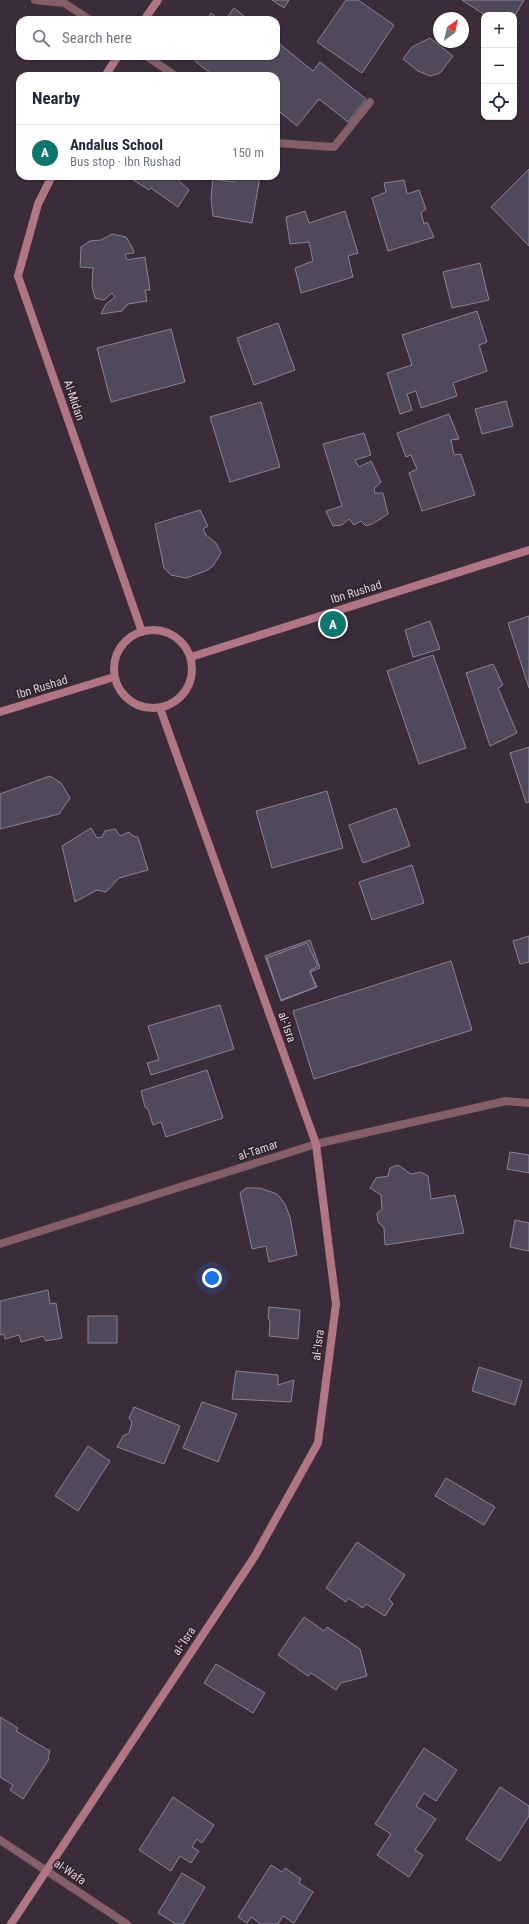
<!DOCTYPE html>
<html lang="en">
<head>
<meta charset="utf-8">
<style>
	body { margin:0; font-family:"Roboto Condensed",sans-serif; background:#f2f2f3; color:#1f2937 }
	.controls { position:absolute; right:12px; top:12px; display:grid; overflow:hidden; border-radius:8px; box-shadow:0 1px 3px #0004 }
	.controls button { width:36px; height:36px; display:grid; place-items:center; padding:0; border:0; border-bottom:1px solid #e0e1e3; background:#fff; color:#1f2937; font:20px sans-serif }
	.compass { position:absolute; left:433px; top:12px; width:36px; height:36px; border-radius:50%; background:#fff; box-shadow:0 1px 3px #0004; rotate:33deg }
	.you { position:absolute; left:212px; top:1278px; width:14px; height:14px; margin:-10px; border:3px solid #fff; border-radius:50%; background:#1a73e8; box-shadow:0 0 0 6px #1a73e833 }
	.badge { display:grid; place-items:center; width:26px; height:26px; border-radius:50%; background:#0f766e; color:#fff; font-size:13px; font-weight:700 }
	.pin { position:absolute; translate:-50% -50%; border:2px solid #fff; box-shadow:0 1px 4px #0006 }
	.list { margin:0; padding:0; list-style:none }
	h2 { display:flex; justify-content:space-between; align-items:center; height:52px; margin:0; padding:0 16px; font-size:17px }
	h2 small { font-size:13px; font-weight:400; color:#747a83 }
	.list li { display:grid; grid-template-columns:26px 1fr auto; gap:12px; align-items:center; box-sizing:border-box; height:56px; padding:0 16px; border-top:1px solid #e0e1e3 }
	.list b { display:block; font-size:15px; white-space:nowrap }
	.list p { margin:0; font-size:13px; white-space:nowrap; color:#747a83 }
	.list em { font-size:13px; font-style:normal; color:#747a83 }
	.icon { flex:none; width:22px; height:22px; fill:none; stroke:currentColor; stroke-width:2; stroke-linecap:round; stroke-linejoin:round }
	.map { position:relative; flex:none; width:529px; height:1924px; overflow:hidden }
	.search { position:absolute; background:#fff; box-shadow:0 1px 3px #0004; left:16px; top:16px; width:264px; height:44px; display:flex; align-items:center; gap:10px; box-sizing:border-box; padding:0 14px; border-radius:12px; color:#747a83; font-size:15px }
	.panel { position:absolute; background:#fff; box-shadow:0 1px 3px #0004; left:16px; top:72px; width:264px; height:108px; border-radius:12px }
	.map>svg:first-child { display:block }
</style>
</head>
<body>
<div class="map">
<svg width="529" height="1924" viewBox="0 0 529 1924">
	<rect width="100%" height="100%" fill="#3b2c39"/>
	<!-- building -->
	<path fill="#50495b" stroke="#8a8397" d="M272,0H289L284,8Z
		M346,0H358L394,25L362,73L317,42Z
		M462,0H524L514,17V15H485Z
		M234,8L249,20H225Z
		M211,13L220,20H206Z
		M430,38L453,56L440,73L430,76L418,71L403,59L412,47Z
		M276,41L313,71L320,62L366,99L348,122L319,99L297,126L276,109V76H214L196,62L192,56H276Z
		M529,169V246L491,207Z
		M127,176H178L176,178L189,190L178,207L151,188L149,190Z
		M234,176H260L252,223L213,216L211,198L213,179L234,182Z
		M404,180L407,194L419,190L426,209L421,213L424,224L427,222L434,237L388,251L372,198L386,192L384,183Z
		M305,211L309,223L345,211L358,253L348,256L353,277L301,293L295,268L313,261L309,242L290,244L286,217Z
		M112,234L126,237L133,249L134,253L125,254L127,260L145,257L150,290H145L147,301L128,304L122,311L101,314L106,304L115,297L112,293L104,300L95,298L92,286L93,268L80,267L81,247L90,241L101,240Z
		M480,263L489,300L452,308L443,272Z
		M477,311L487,342L479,345L487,371L453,383L457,396L421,408L416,391L407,394L412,410L400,414L387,373L412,365L402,335Z
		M278,323L295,370L254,385L237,338Z
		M171,329L185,382L111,402L97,348Z
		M506,401L513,426L482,434L475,409Z
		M261,402L280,467L230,482L210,417Z
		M449,414L459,439L451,440L454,455L461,454L475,495L422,511L409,473L417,469L411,455L406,457L397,433Z
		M364,433L371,455L355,460L359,467L371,461L381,482L374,489L375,493H383L388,514L372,524L366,526L361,521L354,525L349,519L342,525L333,526L326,511L342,506L323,444Z
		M200,510L208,526L203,529L206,535L216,543L221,553L213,566L206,571L186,578L171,575L164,568L155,524Z
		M529,616V688L508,623Z
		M430,621L440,649L413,657L405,630Z
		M433,655L466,748L419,764L387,671Z
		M493,664L503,685L498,688L517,733L490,746L466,673Z
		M529,747V802L526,803L510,753Z
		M50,776L61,783L70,798L59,814L0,829V794Z
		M327,791L343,848L272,868L256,811Z
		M396,808L410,846L363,863L349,825Z
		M91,828L97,838L102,837L105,831L115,829L120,836L129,832L133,836L138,837L148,870L119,878L106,892L97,890L75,902L62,846Z
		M412,865L424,903L372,920L359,882Z
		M529,936V962L520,964L513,941Z
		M310,940L320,968L310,972L316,987L281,1000L265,956Z
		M307,943L318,966L310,971L317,987L281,1001L267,958Z
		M451,961L472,1030L314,1079L293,1011Z
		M220,1005L234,1049L151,1075L147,1063L159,1060L148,1026Z
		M207,1070L223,1118L166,1137L161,1122L153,1125L148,1109L145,1107L141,1091Z
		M510,1152L529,1155V1173L507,1169Z
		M398,1165L411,1174L421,1172L428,1176L431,1199L455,1195L464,1233L385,1245L384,1228L378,1222L377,1213L382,1209L381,1195L370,1188L376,1178L388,1176L390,1168Z
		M246,1188H260L277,1194L285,1204L290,1217L297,1255L269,1262L266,1246L252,1249L240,1193Z
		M515,1220L529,1223V1251L510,1247Z
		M48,1290L50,1304L56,1303L62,1338L46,1341L43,1336L21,1342L19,1335L5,1339L4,1334L0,1335V1301Z
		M269,1307L300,1310L298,1339L269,1336L270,1321L268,1318Z
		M88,1316H117V1343H88Z
		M479,1367L522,1381L515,1405L472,1391Z
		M236,1371L278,1375V1385L294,1380L291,1402L232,1399Z
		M202,1402L237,1414L218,1462L183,1448Z
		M134,1407L180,1426L164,1464L117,1447L123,1436L129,1433L132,1422L129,1418Z
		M88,1446L110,1461L78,1511L55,1496Z
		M446,1478L495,1507L484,1525L435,1496Z
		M357,1542L405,1575L389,1599L393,1604L385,1616L366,1604L363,1608L348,1598L346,1602L326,1588Z
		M304,1617L324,1631L327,1627L360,1649L367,1676L341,1683L336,1690L311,1673L308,1676L278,1655Z
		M216,1664L265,1693L253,1713L204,1683Z
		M0,1717L18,1728L16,1731L50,1751L48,1757L49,1759L23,1799L10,1790L13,1785L0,1777Z
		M424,1748L457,1770L436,1801L424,1793L416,1806L436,1819L415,1850L423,1855L409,1877L377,1855L391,1834L375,1824Z
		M500,1787L529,1806V1816L500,1861L466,1839Z
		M173,1797L214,1825L202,1843L197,1839L192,1847L199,1851L191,1863L180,1856L171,1871L139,1850Z
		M271,1865L282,1872L285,1868L301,1879L299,1883L313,1892L294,1923L283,1916L278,1924H261L251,1917L247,1923L238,1917Z
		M182,1873L205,1887L183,1924H176L158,1913Z"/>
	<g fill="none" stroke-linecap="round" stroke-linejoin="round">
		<!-- street -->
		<path stroke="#845e68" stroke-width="8" d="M35,0L64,3L90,20
			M146,56L176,76
			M276,143L334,147L370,102
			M0,1244L316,1144L506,1101L529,1103
			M0,1840L127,1924"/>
		<!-- secondary -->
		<path stroke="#b17686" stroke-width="8" d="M144,20L158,0
			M105,76L118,56
			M52,176L38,204L18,276L142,632
			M114 669a39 39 0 1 1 78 0a39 39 0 1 1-78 0Z
			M191,657L529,550
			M0,712L114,677
			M11,1924L255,1556L318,1443L336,1304L316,1144L160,708"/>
	</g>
	<g text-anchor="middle" stroke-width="3.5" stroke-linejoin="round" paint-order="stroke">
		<!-- street labels -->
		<g font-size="12" fill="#dcd2da" stroke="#31222e">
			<text transform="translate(74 400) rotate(71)" y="4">Al-Midan</text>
			<text transform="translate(356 592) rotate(-17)" y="4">Ibn Rushad</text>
			<text transform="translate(42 687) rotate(-17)" y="4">Ibn Rushad</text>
			<text transform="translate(287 1027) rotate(70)" y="4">al-'Isra</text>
			<text transform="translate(258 1150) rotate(-18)" y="4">al-Tamar</text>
			<text transform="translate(318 1345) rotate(-83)" y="4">al-'Isra</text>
			<text transform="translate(184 1641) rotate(-56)" y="4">al-'Isra</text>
			<text transform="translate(70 1872) rotate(34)" y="4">al-Wafa</text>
		</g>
	</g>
</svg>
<div class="controls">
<button>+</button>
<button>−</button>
<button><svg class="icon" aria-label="locate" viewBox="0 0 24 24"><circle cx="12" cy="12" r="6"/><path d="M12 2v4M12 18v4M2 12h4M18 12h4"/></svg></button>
</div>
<svg class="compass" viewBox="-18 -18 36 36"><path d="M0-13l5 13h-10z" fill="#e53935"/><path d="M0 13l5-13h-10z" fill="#747a83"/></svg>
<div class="you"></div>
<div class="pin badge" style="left:333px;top:624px">A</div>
<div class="search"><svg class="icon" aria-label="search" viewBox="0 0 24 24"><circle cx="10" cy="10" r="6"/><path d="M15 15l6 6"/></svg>Search here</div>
<section class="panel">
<h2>Nearby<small></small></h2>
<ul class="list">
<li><span class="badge">A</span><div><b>Andalus School</b><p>Bus stop · Ibn Rushad</p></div><em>150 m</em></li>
</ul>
</section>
</div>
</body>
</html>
